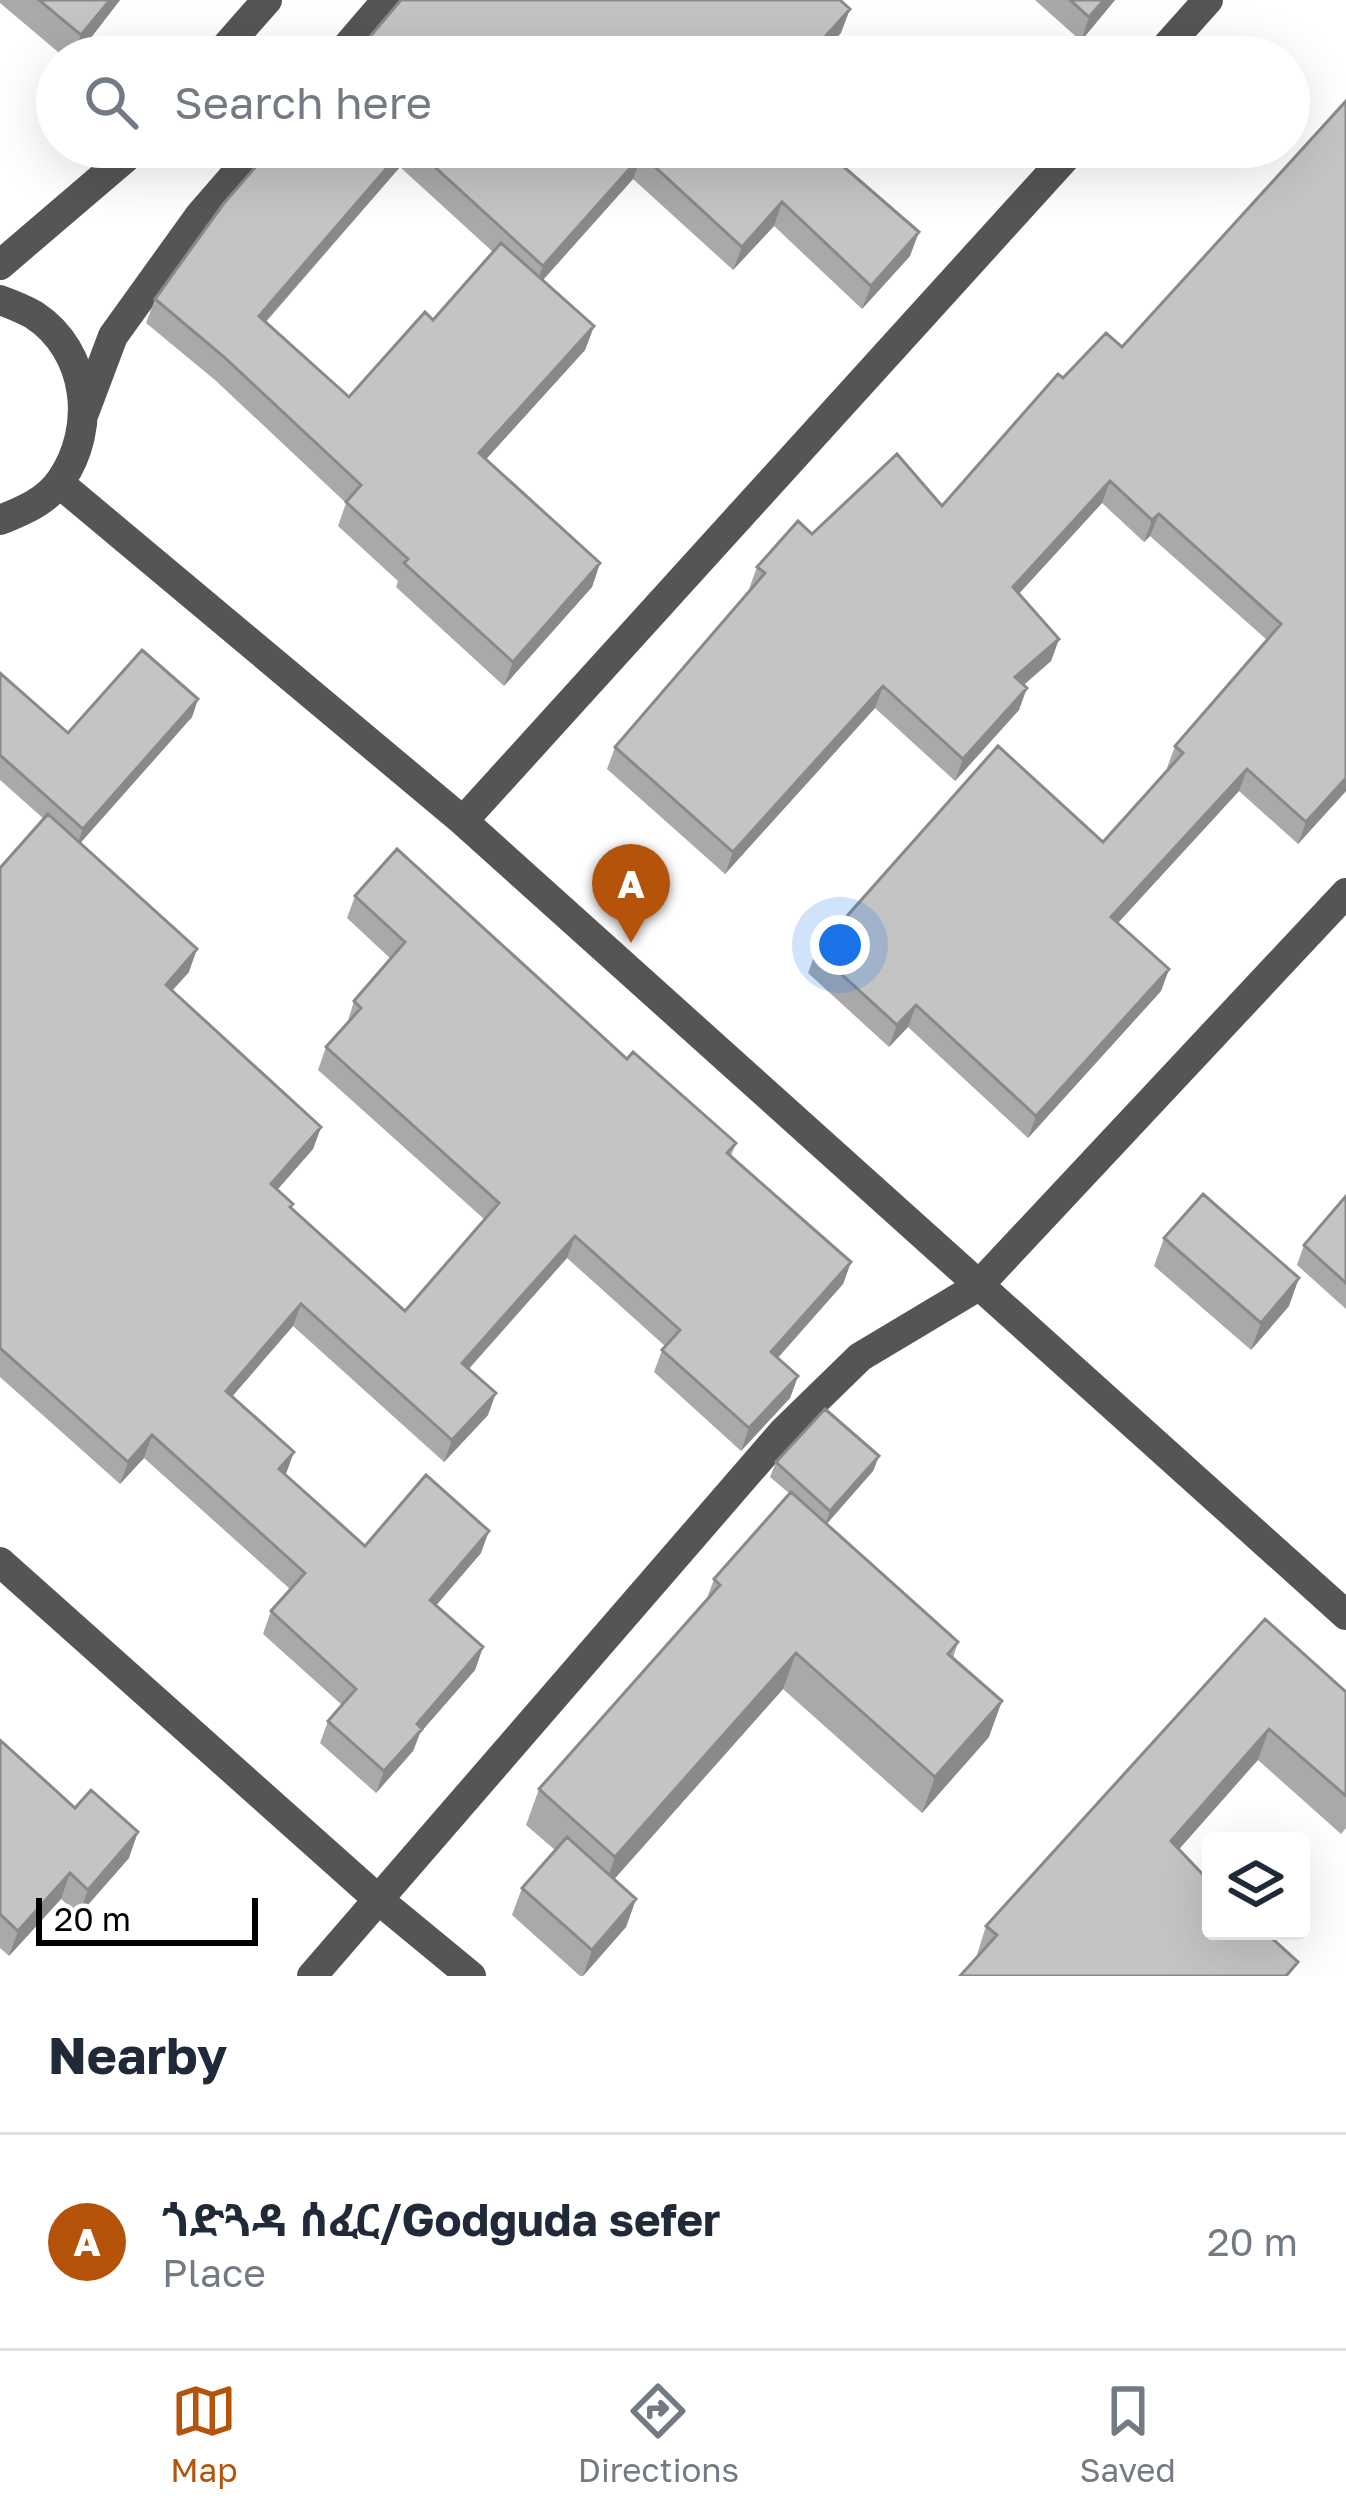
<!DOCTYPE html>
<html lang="en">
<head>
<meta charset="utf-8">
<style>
	body { margin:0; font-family:"Golos Text","Noto Sans Ethiopic",sans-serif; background:#f6f6f7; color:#1f2937 }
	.controls { position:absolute; right:36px; bottom:36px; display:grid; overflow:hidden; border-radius:12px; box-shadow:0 12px 48px #0002 }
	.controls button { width:108px; height:108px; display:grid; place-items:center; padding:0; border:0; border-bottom:3px solid #e0e1e3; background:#fff; color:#1f2937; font:60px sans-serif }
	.scale { position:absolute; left:36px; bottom:30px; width:222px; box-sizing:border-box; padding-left:12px; border:6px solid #000; border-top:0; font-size:33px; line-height:42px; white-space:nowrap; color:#000; -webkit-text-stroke:9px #fff; paint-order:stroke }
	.you { position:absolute; left:840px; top:945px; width:42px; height:42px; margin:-30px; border:9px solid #fff; border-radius:50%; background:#1a73e8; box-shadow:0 0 0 18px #1a73e833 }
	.badge { display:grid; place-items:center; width:78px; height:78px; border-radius:50%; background:#b45309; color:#fff; font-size:39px; font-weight:700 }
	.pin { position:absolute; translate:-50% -99px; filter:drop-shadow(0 3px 6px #0008) }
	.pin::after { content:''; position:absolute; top:63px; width:42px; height:36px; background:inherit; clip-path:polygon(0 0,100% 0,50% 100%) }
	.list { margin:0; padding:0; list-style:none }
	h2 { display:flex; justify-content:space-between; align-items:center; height:156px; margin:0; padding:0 48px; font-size:51px }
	h2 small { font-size:39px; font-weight:400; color:#747a83 }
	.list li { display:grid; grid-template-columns:78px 1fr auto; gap:36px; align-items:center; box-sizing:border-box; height:216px; padding:0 48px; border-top:3px solid #e0e1e3 }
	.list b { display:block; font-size:45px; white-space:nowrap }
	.list p { margin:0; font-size:39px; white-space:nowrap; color:#747a83 }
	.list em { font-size:39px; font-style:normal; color:#747a83 }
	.icon { flex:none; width:66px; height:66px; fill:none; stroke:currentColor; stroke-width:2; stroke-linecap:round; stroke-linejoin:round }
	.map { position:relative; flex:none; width:1346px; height:1976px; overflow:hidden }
	.search { position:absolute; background:#fff; box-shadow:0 12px 48px #0002; left:36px; right:36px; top:36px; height:132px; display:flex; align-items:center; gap:30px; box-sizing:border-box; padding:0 42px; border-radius:66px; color:#747a83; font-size:45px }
	.sheet { height:372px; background:#fff }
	nav { display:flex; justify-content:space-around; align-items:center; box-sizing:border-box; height:168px; border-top:3px solid #e0e1e3; background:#fff; font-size:33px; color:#747a83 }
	nav a { display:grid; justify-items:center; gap:6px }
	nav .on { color:#b45309 }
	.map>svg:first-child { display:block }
</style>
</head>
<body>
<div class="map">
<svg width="1346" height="1976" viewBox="0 0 1346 1976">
	<rect width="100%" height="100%" fill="#fff"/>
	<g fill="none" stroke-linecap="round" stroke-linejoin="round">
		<!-- minor -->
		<path stroke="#555" stroke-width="30" d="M217,57L267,0
			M338,57L387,0
			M1157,57L1208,0
			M0,265L138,147
			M0,300C11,304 24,309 34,315C89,351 97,428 61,480C47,501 23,511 0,520
			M84,413L113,336L200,215L259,147
			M59,483L463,821L1346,1615
			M463,821L1075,147
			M0,1562L380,1901L471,1976
			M312,1976L783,1432L860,1357L977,1287L1346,893"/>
	</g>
	<!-- wall -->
	<path fill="#a9a9a9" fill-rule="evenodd" d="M0,0H120L76,57H64L0,3Z
		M1035,0H1115L1081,41Z
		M1346,101V791L1298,844L1239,791L1118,923L1169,969L1161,991L1028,1138L908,1027L889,1047L808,973L816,951L1103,842L1168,770L1167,768L1175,746L1267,640L1150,536L1144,542L1102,503L1019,593L1059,639L1051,661L1024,685L1019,710L955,781L875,708L725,874L607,769L615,747L751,590L749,589L757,567L812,534L942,506L1063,378L1122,347Z
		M273,147H821L910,256L862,309L774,226L733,270L633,179L543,280L594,326L585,350L486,459L600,563L592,587L504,686L396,587L398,581L338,526L346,503L215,380L146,323L155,299ZM400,167L493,252L433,320L349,397L266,322Z
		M0,673L68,733L198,699L192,717L80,843L189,972L172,991L321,1127L313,1149L277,1190L293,1204L291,1209L405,1311L484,1219L318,1070L326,1047L347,1024L354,1001L391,959L347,918L355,896L627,1059L736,1143L731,1156L851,1262L843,1284L778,1358L798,1376L790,1398L741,1451L654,1372L662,1350L665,1346L567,1258L469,1369L488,1415L444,1462L293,1326L232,1396L286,1475L365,1546L481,1553L436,1605L483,1647L475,1670L420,1733L413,1751L376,1793L320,1743L328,1721L342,1705L263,1634L271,1611L291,1590L144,1458L120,1484L0,1377V868L44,819L0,780Z
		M1346,1196V1309L1297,1265L1304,1245Z
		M1164,1238L1289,1306L1251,1350L1154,1266Z
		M879,1456L873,1471L826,1524L958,1642L953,1658L989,1737L922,1813L783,1689L614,1879L636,1899L626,1927L583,1976H580L512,1915L522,1888L555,1850L526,1825L539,1789L706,1601L714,1579L790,1494L770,1477L776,1462Z
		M1265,1619L1346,1692V1828L1341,1834L1258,1760L976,1958L986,1926Z
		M0,1740L129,1858L79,1915L61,1899L9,1956L0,1948Z"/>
	<!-- shaded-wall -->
	<path fill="#898989" d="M110,0H120L76,57H73L81,35Z
		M1104,0H1115L1081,41L1089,17Z
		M850,9L841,33L820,57H807Z
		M405,147H407L400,167L250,339L259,316Z
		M642,155L633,179L534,290L543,266Z
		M782,202L774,226L733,270L742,247Z
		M919,232L910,256L862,309L871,286Z
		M594,326L585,350L470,477L479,453Z
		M1110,481L1102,503L1005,609L1013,587Z
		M1159,514L1150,536L1144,542L1152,520Z
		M600,563L592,587L504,686L513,662Z
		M1059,639L1051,661L1007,699L1015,677Z
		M883,686L875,708L725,874L733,852Z
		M1027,688L1019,710L955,781L963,759Z
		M198,699L192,717L76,848L83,829Z
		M1247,769L1239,791L1103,939L1111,917Z
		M1346,778V791L1298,844L1306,822Z
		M197,949L189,972L157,1007L166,985Z
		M1169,969L1161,991L1028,1138L1036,1116Z
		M916,1005L908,1027L889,1047L897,1025Z
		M321,1127L313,1149L263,1206L271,1184Z
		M575,1236L567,1258L454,1385L462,1363Z
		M851,1262L843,1284L763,1374L771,1352Z
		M1299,1278L1289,1306L1251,1350L1261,1323Z
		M301,1304L293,1326L218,1413L226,1391Z
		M798,1376L790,1398L741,1451L749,1428Z
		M496,1393L488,1415L444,1462L452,1440Z
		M152,1435L144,1458L120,1484L128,1462Z
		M294,1452L286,1474L279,1469Z
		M879,1456L873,1471L825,1526L830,1511Z
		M489,1531L481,1553L422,1622L430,1600Z
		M483,1647L475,1670L420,1733L413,1751L376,1793L384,1771L417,1724Z
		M796,1653L783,1689L602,1893L615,1857Z
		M1002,1701L989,1737L922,1813L935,1777Z
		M1269,1729L1258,1760L1159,1872L1171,1841Z
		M138,1832L129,1858L79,1915L88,1890Z
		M70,1873L61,1899L9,1956L18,1931Z
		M636,1899L626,1927L583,1976L592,1950Z"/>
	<!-- building -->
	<path fill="#c4c4c4" stroke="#898989" stroke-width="3" d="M39,0H110L81,35Z
		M401,0H840L850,9L807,57H328L336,49L352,52L362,46Z
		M1070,0H1104L1089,17Z
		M1346,101V778L1306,822L1247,769L1111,917L1169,969L1036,1116L916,1005L897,1025L816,951L998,746L1103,842L1183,753L1175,746L1281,624L1159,514L1152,520L1110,481L1013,587L1059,639L1015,677L1027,688L963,759L883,686L733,852L615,747L765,573L757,567L798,521L812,534L897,454L942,506L1058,374L1063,378L1106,333L1122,347Z
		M273,147H405L259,316L349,397L425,312L433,320L501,243L594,326L479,453L600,563L513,662L404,563L408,559L346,502L361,485L223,356L155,299L224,203Z
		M413,147H821L919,232L871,286L782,202L742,247L642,155L543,266Z
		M142,650L198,699L83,829L0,755V673L68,733Z
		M48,814L197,949L166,985L321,1127L271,1184L293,1204L290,1207L405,1311L499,1203L326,1047L361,1008L354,1001L405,942L355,896L397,849L627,1059L633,1052L736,1143L727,1153L851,1262L771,1352L798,1376L749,1428L662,1350L680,1330L575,1236L462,1363L496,1393L452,1440L301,1304L226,1391L294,1452L279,1469L365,1546L426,1475L489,1531L430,1600L483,1647L417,1724L422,1729L384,1771L328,1721L356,1689L271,1611L305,1573L152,1435L128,1462L0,1348V868Z
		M1203,1194L1299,1278L1261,1323L1164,1238Z
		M1346,1196V1283L1304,1245Z
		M825,1409L879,1456L830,1511L776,1462Z
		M791,1492L958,1642L948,1654L1002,1701L935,1777L796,1653L615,1857L539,1789L720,1585L714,1579Z
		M1265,1619L1346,1692V1796L1269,1729L1171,1841L1211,1883V1931H1264L1298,1962L1286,1976H960L997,1935L986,1926Z
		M0,1740L75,1808L91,1790L138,1832L88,1890L70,1873L18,1931L0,1914Z
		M567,1837L636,1899L592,1950L522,1888Z"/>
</svg>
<div class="controls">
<button><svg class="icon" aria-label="layers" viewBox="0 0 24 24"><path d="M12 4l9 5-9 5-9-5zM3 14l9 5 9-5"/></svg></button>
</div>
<div class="scale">20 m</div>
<div class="you"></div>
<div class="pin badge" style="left:631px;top:943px">A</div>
<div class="search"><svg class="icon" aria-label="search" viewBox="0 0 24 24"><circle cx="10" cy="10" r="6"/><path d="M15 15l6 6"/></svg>Search here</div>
</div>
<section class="sheet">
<h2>Nearby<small></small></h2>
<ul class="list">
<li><span class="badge">A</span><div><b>ጎድጓዳ ሰፈር/Godguda sefer</b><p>Place</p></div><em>20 m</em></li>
</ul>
</section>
<nav>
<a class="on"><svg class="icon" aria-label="map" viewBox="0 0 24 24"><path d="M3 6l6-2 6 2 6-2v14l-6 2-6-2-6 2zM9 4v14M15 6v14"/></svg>Map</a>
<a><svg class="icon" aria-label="directions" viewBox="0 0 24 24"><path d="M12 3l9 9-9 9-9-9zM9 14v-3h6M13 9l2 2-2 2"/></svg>Directions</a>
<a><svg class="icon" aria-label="saved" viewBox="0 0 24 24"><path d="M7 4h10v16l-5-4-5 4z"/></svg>Saved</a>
</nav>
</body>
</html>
